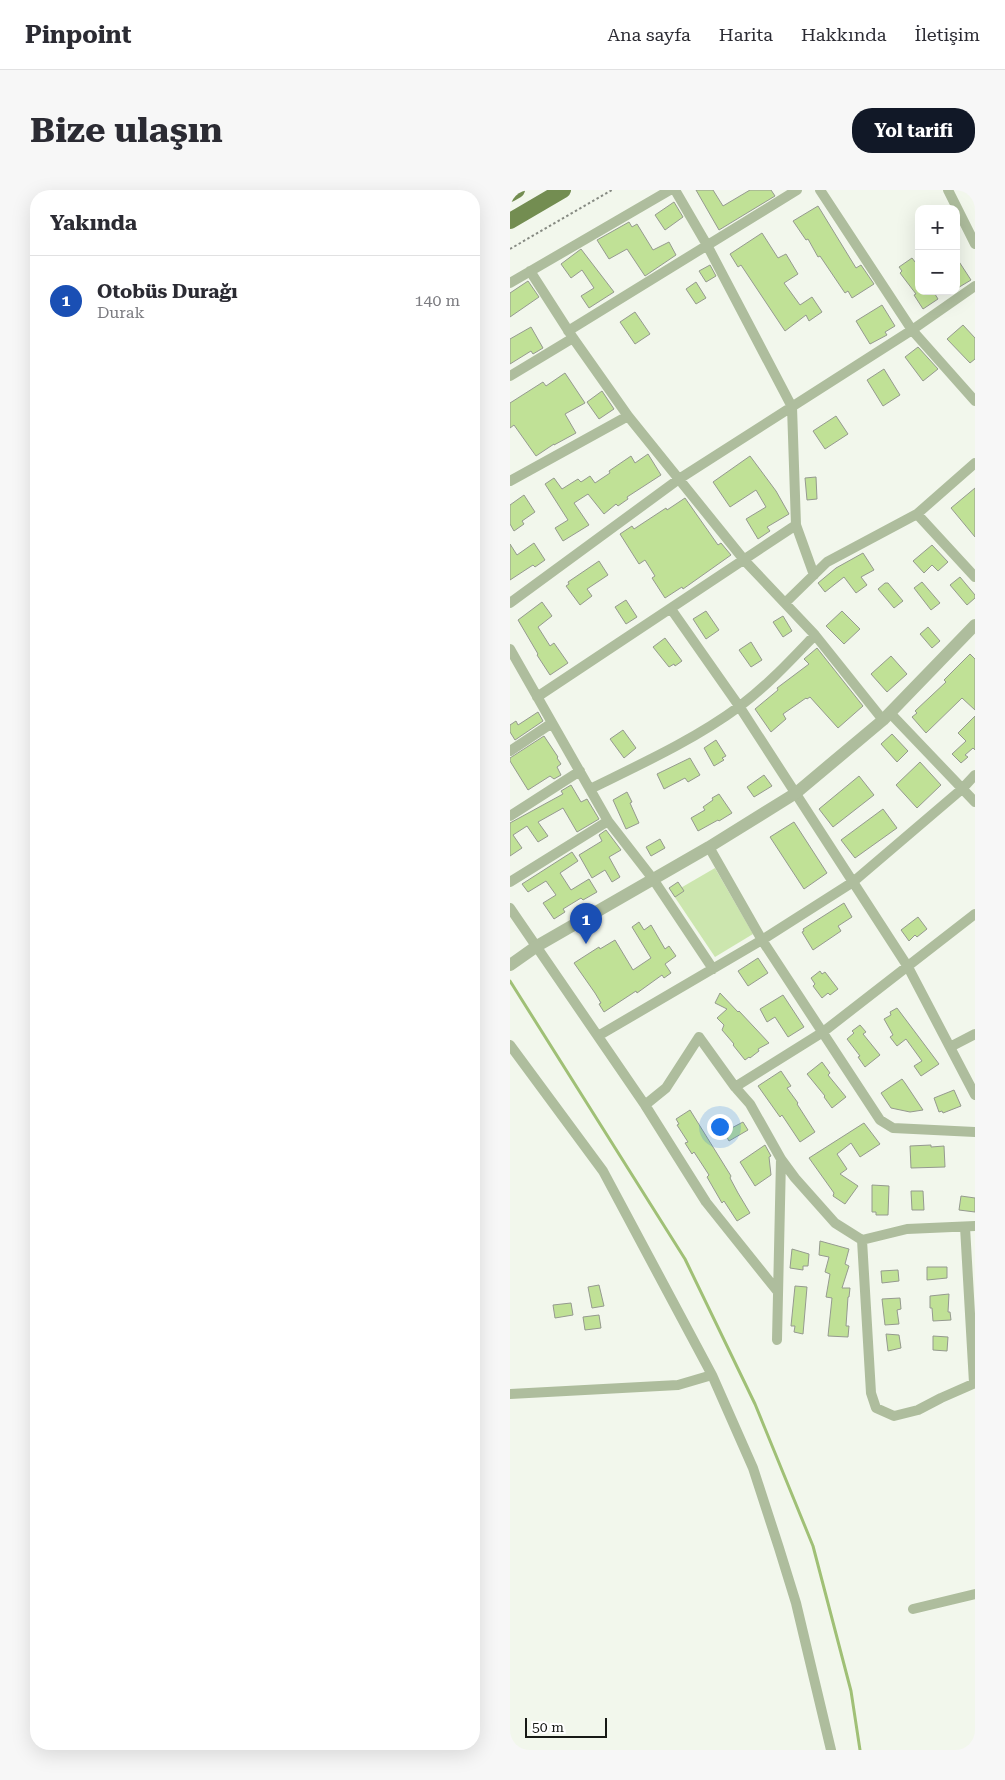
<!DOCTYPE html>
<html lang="tr">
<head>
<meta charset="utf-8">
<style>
	body { margin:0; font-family:"Roboto Serif",serif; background:#f7f7f7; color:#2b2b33 }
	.controls { position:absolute; right:15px; top:15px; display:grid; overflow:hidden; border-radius:10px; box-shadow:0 5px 20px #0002 }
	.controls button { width:45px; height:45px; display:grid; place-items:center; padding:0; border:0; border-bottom:1px solid #e1e1e2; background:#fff; color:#2b2b33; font:25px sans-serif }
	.scale { position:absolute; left:15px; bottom:12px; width:82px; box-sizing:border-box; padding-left:5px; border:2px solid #171915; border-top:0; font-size:14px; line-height:18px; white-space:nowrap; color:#171915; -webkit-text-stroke:4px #fff; paint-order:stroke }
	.you { position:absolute; left:209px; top:936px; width:18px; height:18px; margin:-12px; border:4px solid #fff; border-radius:50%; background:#1a73e8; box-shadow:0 0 0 8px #1a73e833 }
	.badge { display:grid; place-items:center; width:32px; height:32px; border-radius:50%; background:#111827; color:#fff; font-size:16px; font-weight:700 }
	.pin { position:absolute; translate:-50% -41px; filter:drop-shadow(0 1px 2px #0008) }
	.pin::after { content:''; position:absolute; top:26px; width:18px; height:15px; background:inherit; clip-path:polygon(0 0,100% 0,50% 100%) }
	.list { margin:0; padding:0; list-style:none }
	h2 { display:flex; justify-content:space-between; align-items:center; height:65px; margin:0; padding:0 20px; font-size:21px }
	h2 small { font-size:16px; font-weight:400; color:#7c7c81 }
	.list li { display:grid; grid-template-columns:32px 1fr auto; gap:15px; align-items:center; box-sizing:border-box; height:90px; padding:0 20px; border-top:1px solid #e1e1e2 }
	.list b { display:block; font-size:19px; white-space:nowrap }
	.list p { margin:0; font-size:16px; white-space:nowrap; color:#7c7c81 }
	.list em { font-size:16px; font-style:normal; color:#7c7c81 }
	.map { position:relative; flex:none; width:465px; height:1560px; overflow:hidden; border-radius:20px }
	header { display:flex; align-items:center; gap:30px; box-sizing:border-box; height:70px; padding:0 25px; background:#fff; border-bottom:1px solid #e1e1e2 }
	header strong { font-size:24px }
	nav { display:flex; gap:28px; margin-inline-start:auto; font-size:18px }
	.intro { display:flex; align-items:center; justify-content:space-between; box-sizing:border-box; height:120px; padding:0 30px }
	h1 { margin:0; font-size:35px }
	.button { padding:12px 22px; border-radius:20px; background:#111827; color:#fff; font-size:18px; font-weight:700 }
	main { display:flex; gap:30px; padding:0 30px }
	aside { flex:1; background:#fff; border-radius:20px; box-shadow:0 5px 20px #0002 }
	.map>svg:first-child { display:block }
</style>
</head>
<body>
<header>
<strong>Pinpoint</strong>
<nav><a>Ana sayfa</a><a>Harita</a><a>Hakkında</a><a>İletişim</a></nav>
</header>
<div class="intro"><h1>Bize ulaşın</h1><a class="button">Yol tarifi</a></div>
<main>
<aside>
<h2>Yakında<small></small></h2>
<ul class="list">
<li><span class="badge" style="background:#1a4fb4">1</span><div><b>Otobüs Durağı</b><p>Durak</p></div><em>140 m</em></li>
</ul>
</aside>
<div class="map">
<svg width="465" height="1560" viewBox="0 0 465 1560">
	<rect width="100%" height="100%" fill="#f2f7ec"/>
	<!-- green -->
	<path fill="#cce6ae" d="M205,678L243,744L205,767L162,703Z"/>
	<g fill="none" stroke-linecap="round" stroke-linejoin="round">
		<!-- stream -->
		<path stroke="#a0c076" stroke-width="3" d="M0,791L175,1069L245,1214L303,1356L341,1501L350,1560"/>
	</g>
	<!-- building -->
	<path fill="#c0e196" stroke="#959a8f" d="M186,0H203L213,16L240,0H261L265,6L209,40Z
		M164,12L173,27L155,40L145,25Z
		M308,16L346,78L351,75L364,94L342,108L338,101L335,103L310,66L308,67L298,49L296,50L283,31Z
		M119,32L122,37L127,34L143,60L159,52L166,65L135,86L117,59L99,69L87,50Z
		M252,43L268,68L276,64L288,84L274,93L290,115L302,107L312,122L299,131L296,125L275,141L231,75L228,77L220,64Z
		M71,59L104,102L79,118L71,106L84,98L72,80L61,88L51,74Z
		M446,67L461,90L446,99Z
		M402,68L409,77V102L423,101L428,109L413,119L404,105L406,104L390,83L392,81L389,77Z
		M200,75L206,86L196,92L189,81Z
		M18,91L29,107L0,127V103Z
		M186,92L196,108L186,114L176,99Z
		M372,115L385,136L375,142L377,145L360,154L346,131Z
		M125,122L140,144L125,154L110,132Z
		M453,135L465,148V169L460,173L437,149Z
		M21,137L33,158L23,164L21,161L0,174V149Z
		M408,157L428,179L413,191L395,167Z
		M374,179L390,205L373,216L357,190Z
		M55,183L75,213L55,224L66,243L44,255V254L26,266L4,235L0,238V213L33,192L36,196Z
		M92,201L104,219L89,229L77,212Z
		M326,226L338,244L315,259L303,241Z
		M138,264L151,285L117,307L118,309L108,316L106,314L94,324L78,304L64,313L79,335L53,351L45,338L58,330L35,294L44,288L52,299L68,289L71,292L80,286L85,293L100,283L99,281L121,266L125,273Z
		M240,266L266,301L279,324L257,337L260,341L248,349L236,329L256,317L246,300L220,317L203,292Z
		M306,287L307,309L297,310L295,288Z
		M465,298V347L441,318Z
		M14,305L25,322L12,331L14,334L4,341L0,334V315Z
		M175,308L208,355L211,353L221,365L173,399L172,397L155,408L142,388L145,386L135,370L129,374L110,344L122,336L124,339L156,318L157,320Z
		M24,353L35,370L25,377L23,375L0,390V354L7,365Z
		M422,355L438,372L428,381L422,375L414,383L403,371Z
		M353,363L364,380L351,387L357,395L346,403L334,387L315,402L308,393L326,378Z
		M89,371L98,385L77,399L82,406L70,415L56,396L59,394L58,392Z
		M450,387L465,405V408L457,415L440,395Z
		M412,392L430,413L421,420L404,398Z
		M375,393H378L393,411L384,418L368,399Z
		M116,410L127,427L116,434L105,417Z
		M32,412L42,426L28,437L40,456L44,453L58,473L40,485L27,465L28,464L8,430Z
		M196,421L209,440L196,449L183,429Z
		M332,421L350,439L334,454L316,436Z
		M273,426L282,441L273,447L263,432Z
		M418,437L430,451L422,458L410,444Z
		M155,448L172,471L165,476L164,474L159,477L143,457Z
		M241,452L252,470L241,477L229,460Z
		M307,458L353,516L328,538L300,507L297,509L296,508L273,524L276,529L261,542L245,519L268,500L267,498L299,474L294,469Z
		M460,464L465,469V520L452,508L416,543L402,527L407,523L405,521L436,492L434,490Z
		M381,466L397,484L377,502L361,484Z
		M28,522L33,531L5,550L0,542V535L6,531L8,535Z
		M465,526V560L463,558L455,565L458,567L451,573L442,564L456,551L448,543Z
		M113,540L126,558L114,568L100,549Z
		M382,544L398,561L387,572L371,554Z
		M34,546L48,567L47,568L51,574L47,577L51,585L44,589L40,586L18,600L0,571V568Z
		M206,550L216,566L212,568L214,570L204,576L194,558Z
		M180,568L190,585L178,592L175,588L154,599L147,584Z
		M410,572L431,595L407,618L386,595Z
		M254,585L262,596L244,607L237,597Z
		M349,586L364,605L323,637L309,619Z
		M61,595L71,612L77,609L89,629L67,642L53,618L28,632L38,646L28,652L17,636L3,645L12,658L0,666V633L53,604L51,601Z
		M117,602L122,612L120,613L129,633L116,639L103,610Z
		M209,604L222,623L209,631L208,630L188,641L181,628L195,620L193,617L203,610L202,608Z
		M373,619L387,638L345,668L331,650Z
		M284,632L317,683L294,699L260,647Z
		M96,640L111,660L99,667L110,687L102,692L95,680L82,688L69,665L92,651L89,645Z
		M150,649L155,658L141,666L136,657Z
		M62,662L68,671L50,683L61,700L79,689L87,702L73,710L71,708L53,719L55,722L44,729L33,713L46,705L36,691L18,702L12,694Z
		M168,692L174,701L165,707L159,698Z
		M334,713L342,727L328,736L331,741L303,760L292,742L294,741L293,739Z
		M408,727L417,739L407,747L405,745L399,751L391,740Z
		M129,732L134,740L141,735L155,759L159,756L166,766L155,774L161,783L154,788L152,785L127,803L126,801L94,822L89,814L91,813L85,803L64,773L89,757L90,759L105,750L123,780L141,768L122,737Z
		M248,768L258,783L238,796L228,781Z
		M310,781L312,784L315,782L328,799L320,805L318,803L312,808L303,796L305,794L301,788Z
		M210,803L228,822L229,821L259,853L248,859L249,861L240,868L239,867L235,870L223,855L224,854L212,840L214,835L207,828L217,819L205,813Z
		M273,805L294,837L278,847L265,827L257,832L250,819Z
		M387,818L429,874L411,886L404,876L412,871L396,849L387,856L380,847L383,845L374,829L381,825L380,822Z
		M350,835L356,842L353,844L370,865L355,877L348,867L350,866L337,849L344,843L342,841Z
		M312,872L320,883L318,885L336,907L322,918L314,907L315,906L297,884Z
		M271,881L281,896L277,898L288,913L287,914L305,942L290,952L272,925L270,927L248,896Z
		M392,889L395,893L413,920L400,922L381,918L371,903Z
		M444,900L451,916L433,923L432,921L429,922L424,908Z
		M180,920L221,986L220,988L228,1003L240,1023L227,1031L214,1011L212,1013L197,987L199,985L184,962L182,964L175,953L178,952L167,935L169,934L166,929Z
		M233,932L238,940L219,951L214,942Z
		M354,933L370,954L350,967L341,953L327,964L337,979L330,984L348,996L335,1014L323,1006L324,1003L299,968Z
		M255,955L261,966L259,967L261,985L245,996L230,972Z
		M421,955V957L434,956L435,977L401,978L400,956Z
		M362,995L379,996L378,1025H366V1022H362Z
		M401,1001H413L414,1020H402Z
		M451,1006L465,1008V1022L449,1020Z
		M310,1051L339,1059L335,1074L339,1076L332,1098H340L339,1107H338L336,1136H339L338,1147L318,1146L322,1108L316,1107L320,1084L315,1082L319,1067L309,1065Z
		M282,1059L299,1064L298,1076H293V1080L280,1078Z
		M417,1077H437V1088L417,1090Z
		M388,1080L389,1091L372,1093L371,1081Z
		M89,1095L94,1116L82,1118L78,1097Z
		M285,1096L297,1097L293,1144L284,1142L285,1136H281Z
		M439,1104L438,1122H440L441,1130L423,1131L422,1118H420V1106Z
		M390,1108L391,1119L387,1120L389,1134L375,1135L372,1109Z
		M61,1113L63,1125L45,1128L43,1115Z
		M89,1125L91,1138L75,1140L73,1127Z
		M376,1144L389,1145L391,1158L378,1161Z
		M423,1146L438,1147L437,1161L423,1160Z"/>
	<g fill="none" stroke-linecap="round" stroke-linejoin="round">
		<!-- path -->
		<path stroke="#868a82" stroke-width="2" stroke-dasharray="2.5 2.5" stroke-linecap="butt" d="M0,59L102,0"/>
		<!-- minor -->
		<path stroke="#aebd9d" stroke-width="10" d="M165,0L197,55L282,217L286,335L304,385
			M310,0L402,140L465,211
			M438,0L465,54
			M20,81L63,148L118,226L235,371L305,445L373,530
			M0,93L160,0
			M58,141L287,0
			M0,186L63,148
			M0,291L118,226
			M407,324L465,387
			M0,413L169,289L402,140L465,96
			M275,413L317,372L407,324L465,273
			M161,419L229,516L398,777L465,905
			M0,459L98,631L143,689L203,779
			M27,507L286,335
			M380,523L465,612
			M0,561L42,533
			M80,599C131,574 184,550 230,516C258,495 281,470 305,445
			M0,626L70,581
			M199,657L252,750L370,930L383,938L465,942
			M0,692L98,631
			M0,718L135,915L196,1012L268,1102
			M88,846L252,750L343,692L452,599L465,585
			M0,855L93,981L202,1185L243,1278L269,1358L286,1413L321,1560
			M440,857L465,844
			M225,897L313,842L465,724
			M135,915L156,898L189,847L225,897L240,914L271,969L285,988L325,1033L352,1050L361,1203L366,1218L384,1226L408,1220L431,1208L465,1193
			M455,1037L464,1193
			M352,1050L397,1039L465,1036
			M267,1150L271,969
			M0,1204L168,1195L202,1185
			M403,1419L465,1404"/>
		<!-- tertiary -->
		<path stroke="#aebd9d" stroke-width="12" d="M0,775L27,756L199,657L286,603L373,530L465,435"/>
		<!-- primary -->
		<path stroke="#738d51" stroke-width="16" d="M0,4L7,0
			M0,31L53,0"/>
	</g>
</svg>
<div class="controls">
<button>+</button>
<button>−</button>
</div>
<div class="scale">50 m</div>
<div class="you"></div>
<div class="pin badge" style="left:76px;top:754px;background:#1a4fb4">1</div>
</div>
</main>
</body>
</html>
